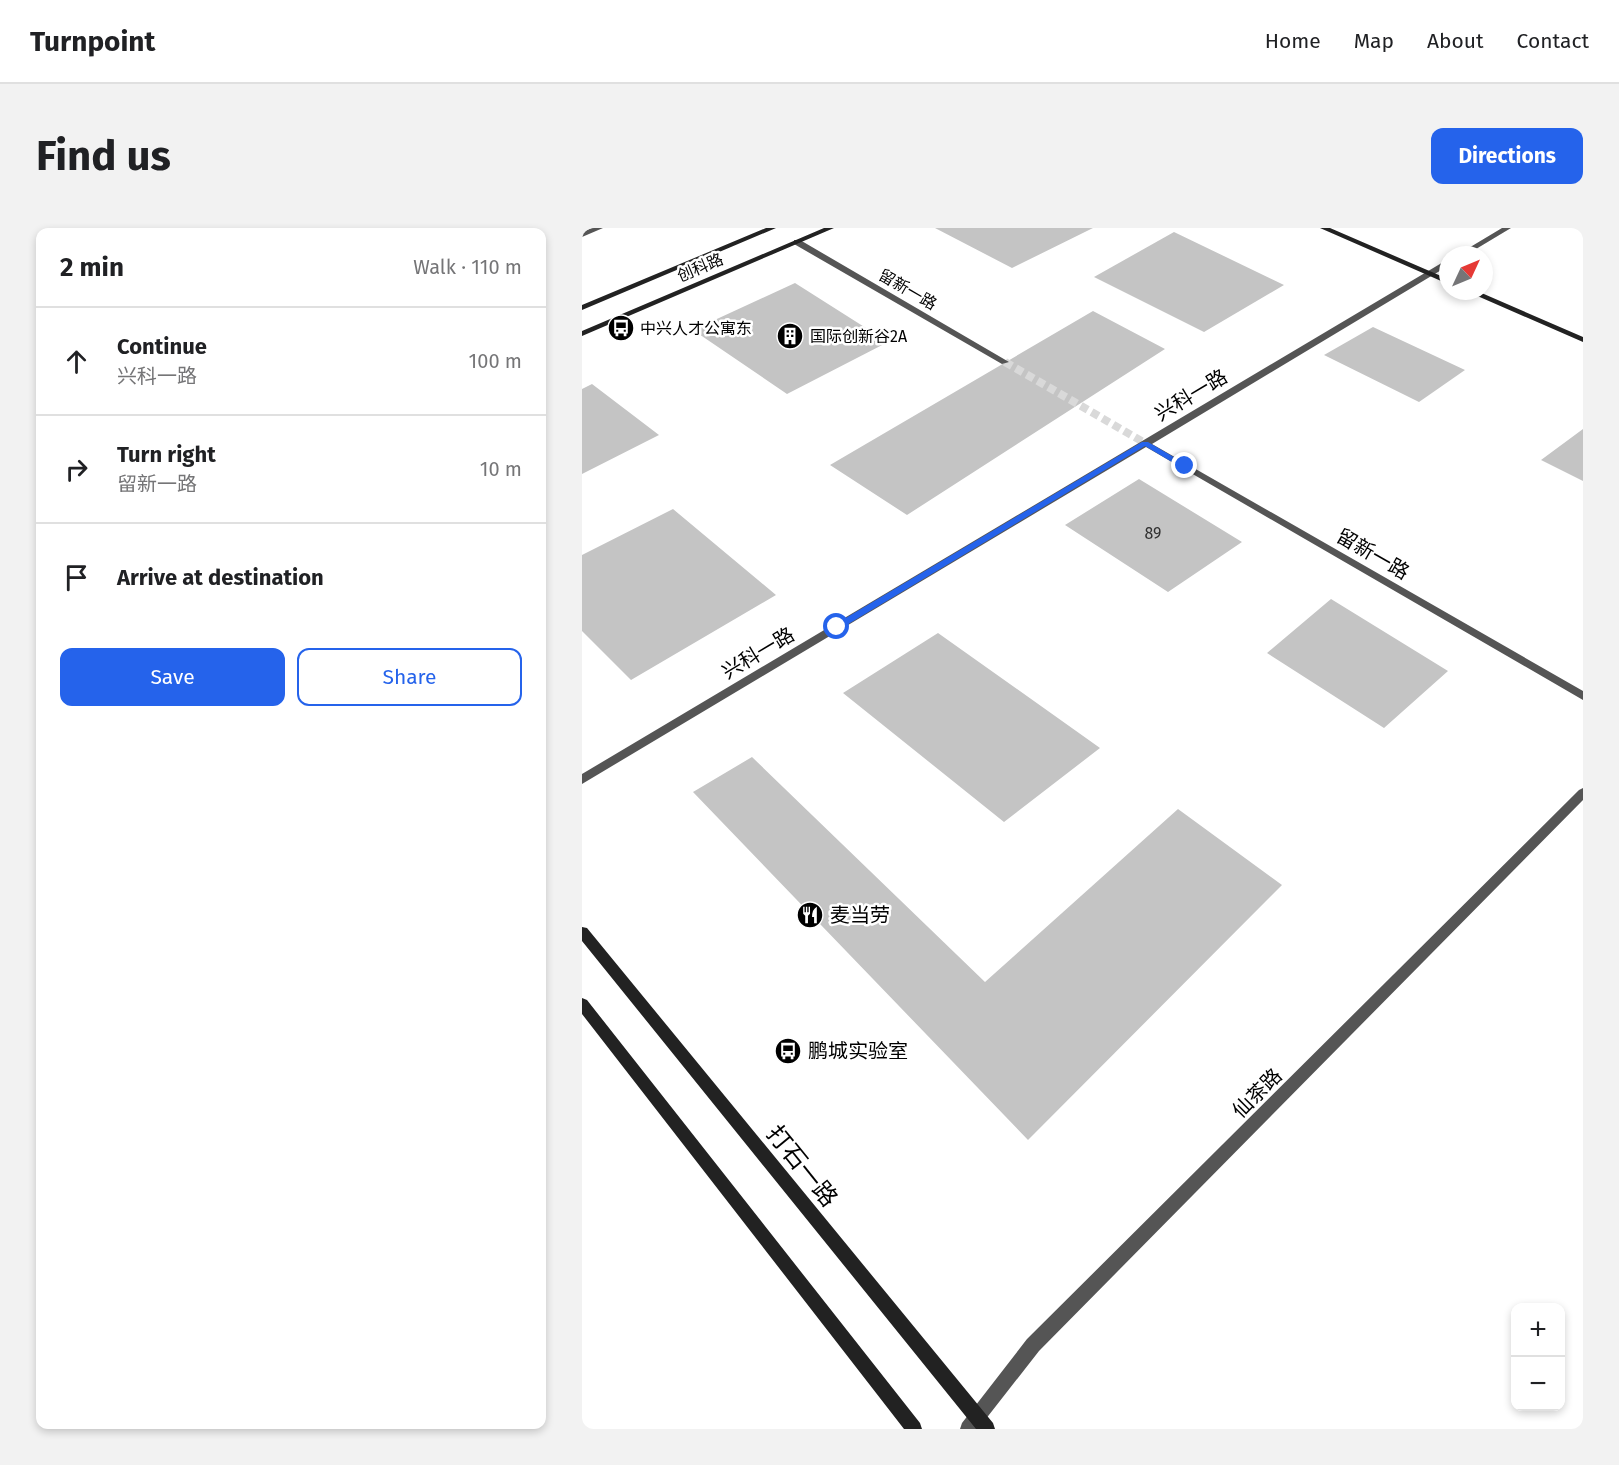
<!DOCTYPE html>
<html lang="en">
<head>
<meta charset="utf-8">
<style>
	body { margin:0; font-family:"Fira Sans","Noto Sans SC",sans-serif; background:#f2f2f2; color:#202124 }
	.controls { position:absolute; right:18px; bottom:18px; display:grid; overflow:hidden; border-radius:12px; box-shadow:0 3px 9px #0003 }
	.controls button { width:54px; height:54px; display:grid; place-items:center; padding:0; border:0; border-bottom:2px solid #e0e0e0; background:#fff; color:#202124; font:30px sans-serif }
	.compass { position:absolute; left:857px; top:18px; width:54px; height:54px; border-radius:50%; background:#fff; box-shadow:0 3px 9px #0003; rotate:46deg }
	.stop { position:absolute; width:18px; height:18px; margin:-14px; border:4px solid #2563eb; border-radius:50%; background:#fff }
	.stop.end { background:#2563eb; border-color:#fff; box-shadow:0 2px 6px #0008 }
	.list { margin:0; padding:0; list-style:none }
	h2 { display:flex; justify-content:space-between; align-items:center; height:78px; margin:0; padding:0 24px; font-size:26px }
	h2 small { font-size:20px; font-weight:400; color:#757577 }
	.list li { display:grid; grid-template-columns:39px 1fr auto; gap:18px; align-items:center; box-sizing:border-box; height:108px; padding:0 24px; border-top:2px solid #e0e0e0 }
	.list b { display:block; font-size:22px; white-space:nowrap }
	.list p { margin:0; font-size:20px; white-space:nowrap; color:#757577 }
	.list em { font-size:20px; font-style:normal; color:#757577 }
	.actions { display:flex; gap:12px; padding:18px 24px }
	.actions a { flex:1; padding:14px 0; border:2px solid #2563eb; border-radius:12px; text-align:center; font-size:21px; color:#2563eb }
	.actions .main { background:#2563eb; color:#fff }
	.icon { flex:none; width:33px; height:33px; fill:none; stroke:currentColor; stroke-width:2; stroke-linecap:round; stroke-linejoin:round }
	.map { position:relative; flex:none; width:1001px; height:1201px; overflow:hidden; border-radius:12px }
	header { display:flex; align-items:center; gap:36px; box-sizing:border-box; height:84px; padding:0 30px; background:#fff; border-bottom:2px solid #e0e0e0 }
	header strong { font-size:28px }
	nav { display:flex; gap:33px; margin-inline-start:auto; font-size:21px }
	.intro { display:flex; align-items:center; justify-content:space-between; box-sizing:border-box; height:144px; padding:0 36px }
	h1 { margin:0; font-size:42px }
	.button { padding:15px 27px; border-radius:12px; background:#2563eb; color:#fff; font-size:21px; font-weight:700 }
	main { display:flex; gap:36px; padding:0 36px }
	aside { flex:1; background:#fff; border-radius:12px; box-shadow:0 3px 9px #0003 }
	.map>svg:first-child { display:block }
</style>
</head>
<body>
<header>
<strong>Turnpoint</strong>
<nav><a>Home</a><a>Map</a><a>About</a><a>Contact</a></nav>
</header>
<div class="intro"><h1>Find us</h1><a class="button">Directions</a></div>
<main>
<aside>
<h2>2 min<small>Walk · 110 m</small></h2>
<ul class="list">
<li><svg class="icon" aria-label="ahead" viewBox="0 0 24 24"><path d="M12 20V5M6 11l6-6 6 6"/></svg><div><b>Continue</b><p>兴科一路</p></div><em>100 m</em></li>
<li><svg class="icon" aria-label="right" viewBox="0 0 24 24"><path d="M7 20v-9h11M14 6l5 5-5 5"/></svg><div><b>Turn right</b><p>留新一路</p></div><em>10 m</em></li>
<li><svg class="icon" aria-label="arrive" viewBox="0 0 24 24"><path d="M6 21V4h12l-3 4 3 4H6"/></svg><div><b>Arrive at destination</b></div></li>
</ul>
<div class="actions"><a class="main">Save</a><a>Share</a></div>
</aside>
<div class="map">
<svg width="1001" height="1201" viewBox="0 0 1001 1201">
	<rect width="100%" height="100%" fill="#fff"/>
	<!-- building -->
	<path fill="#c4c4c4" d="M353,0H511L430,40Z
		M592,4L702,57L622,104L512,49Z
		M213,55L306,114L205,166L111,102Z
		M511,83L583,121L325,287L248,237Z
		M791,99L883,142L837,174L742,127Z
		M10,156L77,207L0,246V161Z
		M1001,201V253L959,232Z
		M557,251L660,314L586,364L483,297Z
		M91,281L194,367L49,452L0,403V327Z
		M749,371L866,443L802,500L685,425Z
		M356,405L518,520L422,594L261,465Z
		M170,529L403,754L596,581L700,657L446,912L111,564Z"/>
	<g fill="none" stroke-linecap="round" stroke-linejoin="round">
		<!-- minor-tunnel -->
		<path stroke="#d9d9d9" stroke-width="8" stroke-dasharray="8 4.5" stroke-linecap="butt" d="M423,134L563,215"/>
		<!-- service -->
		<path fill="#555" fill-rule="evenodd" d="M10,0H21L0,9V4Z"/>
		<!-- minor -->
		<path fill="#555" fill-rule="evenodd" d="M920,0H929L884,27H875Z
			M212,12H218L427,134L420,136L212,16Z
			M863,33H866V38L570,216L1001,463V472L564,219L0,556V546Z"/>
		<!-- tertiary -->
		<path fill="#555" fill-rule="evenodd" d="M1001,560V572L457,1123L396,1201H378L380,1195L445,1111L997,562Z"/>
		<!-- secondary -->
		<path fill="#222" fill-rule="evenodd" d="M184,0H194L0,82V77Z
			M242,0H252L0,108V103Z
			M738,0H748L866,51V56Z
			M884,63H895L1001,109V114Z
			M0,699L5,700L411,1195L413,1201H394L0,713Z
			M0,770L5,772L338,1195L340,1201H322L0,786Z"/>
	</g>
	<!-- route -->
	<path fill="#2563eb" d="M560,214H566L607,238L600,240L563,218L258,401H252V397Z"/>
	<!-- icons -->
	<defs>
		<symbol id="bus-disc" viewBox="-11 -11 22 22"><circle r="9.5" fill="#000" stroke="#fff"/><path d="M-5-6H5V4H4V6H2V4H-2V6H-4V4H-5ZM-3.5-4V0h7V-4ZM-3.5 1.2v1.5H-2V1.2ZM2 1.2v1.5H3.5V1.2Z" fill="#fff"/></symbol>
		<symbol id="building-disc" viewBox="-11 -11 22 22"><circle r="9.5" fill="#000" stroke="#fff"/><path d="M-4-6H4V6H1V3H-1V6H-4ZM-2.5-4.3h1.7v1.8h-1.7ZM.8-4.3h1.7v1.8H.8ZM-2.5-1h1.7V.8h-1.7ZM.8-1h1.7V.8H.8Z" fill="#fff"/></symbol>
		<symbol id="restaurant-disc" viewBox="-11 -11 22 22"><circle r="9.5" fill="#000" stroke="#fff"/><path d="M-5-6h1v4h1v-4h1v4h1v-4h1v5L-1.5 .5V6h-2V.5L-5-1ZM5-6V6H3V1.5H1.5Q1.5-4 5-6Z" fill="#fff"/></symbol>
	</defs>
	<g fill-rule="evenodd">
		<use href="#bus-disc" x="24" y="85" width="30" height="30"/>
		<use href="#building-disc" x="193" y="93" width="30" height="30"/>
		<use href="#restaurant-disc" x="213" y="672" width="30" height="30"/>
		<use href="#bus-disc" x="191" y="808" width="30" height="30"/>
	</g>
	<g text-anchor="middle" stroke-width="5" stroke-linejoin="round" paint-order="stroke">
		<!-- far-street labels -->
		<g font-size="16" fill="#000" stroke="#fff">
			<text transform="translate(118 39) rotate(-23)" y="6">创科路</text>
			<text transform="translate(326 61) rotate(30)" y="6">留新一路</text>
		</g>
		<!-- far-poi labels -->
		<g font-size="16" fill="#000" stroke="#fff" text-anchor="start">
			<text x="58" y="106">中兴人才公寓东</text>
			<text x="228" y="114">国际创新谷2A</text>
		</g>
		<!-- number labels -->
		<g font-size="16" fill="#313131">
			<text x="571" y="311">89</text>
		</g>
		<!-- street labels -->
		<g font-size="20" fill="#000" stroke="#fff">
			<text transform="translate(609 167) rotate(-31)" y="7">兴科一路</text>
			<text transform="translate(791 326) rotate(30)" y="7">留新一路</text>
			<text transform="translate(176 425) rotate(-31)" y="7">兴科一路</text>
			<text transform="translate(675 865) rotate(-45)" y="7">仙茶路</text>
		</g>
		<!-- poi labels -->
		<g font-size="20" fill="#000" stroke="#fff" text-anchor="start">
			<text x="248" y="694">麦当劳</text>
			<text x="226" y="830">鹏城实验室</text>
		</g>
		<!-- near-street labels -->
		<g font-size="24" fill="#000" stroke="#fff">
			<text transform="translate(220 938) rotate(51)" y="8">打石一路</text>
		</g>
	</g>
</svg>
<div class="controls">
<button>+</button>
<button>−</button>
</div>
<svg class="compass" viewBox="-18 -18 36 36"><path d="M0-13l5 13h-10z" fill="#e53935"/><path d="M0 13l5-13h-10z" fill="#757577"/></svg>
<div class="stop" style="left:255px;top:399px"></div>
<div class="stop end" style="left:603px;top:238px"></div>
</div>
</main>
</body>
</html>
